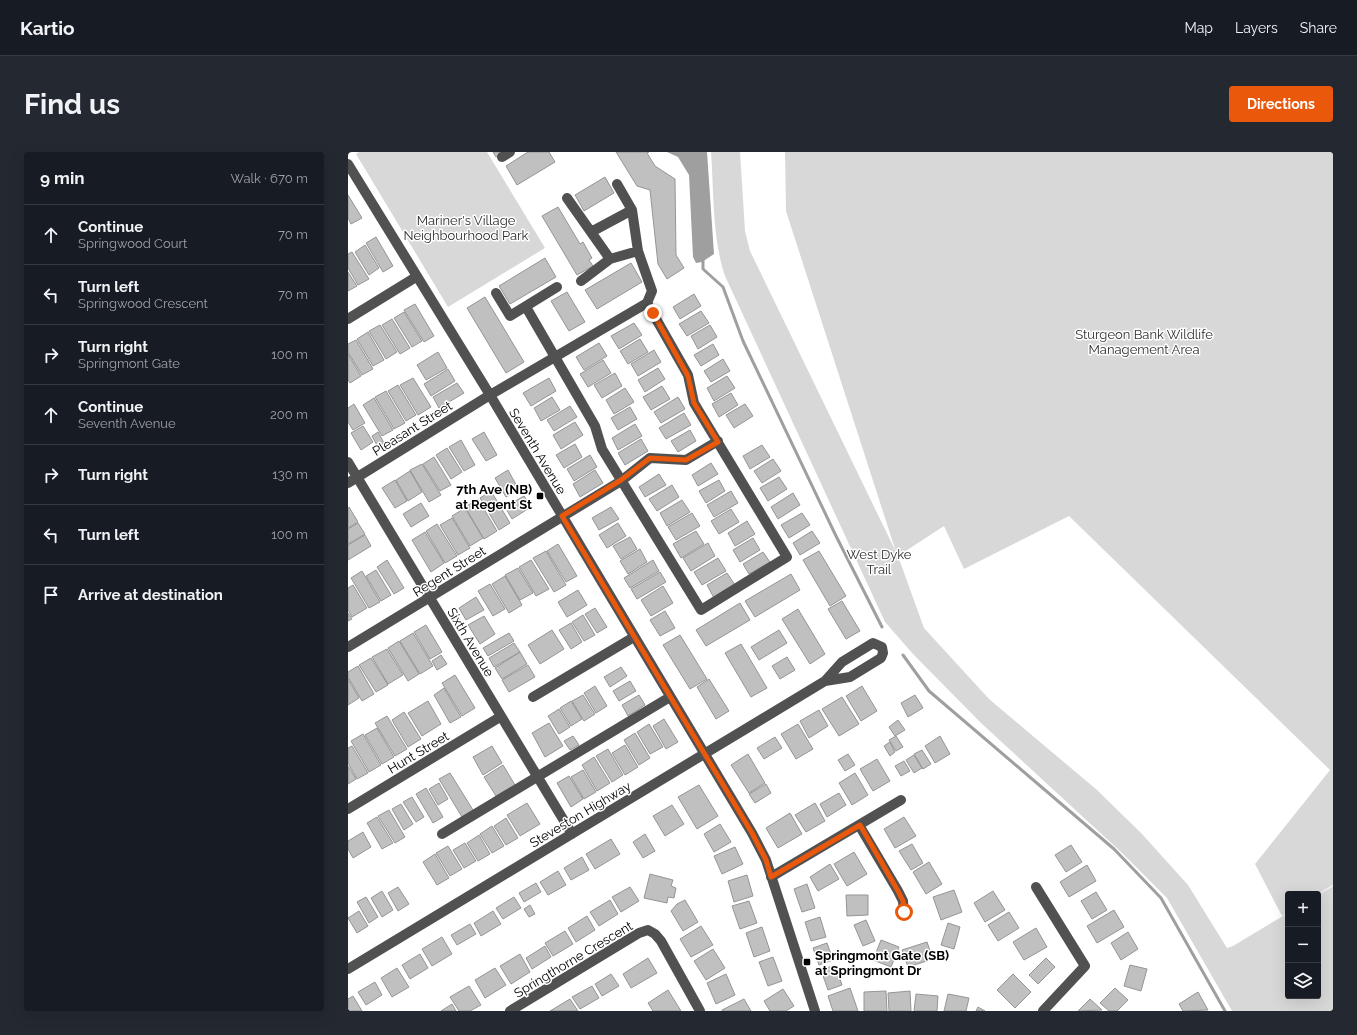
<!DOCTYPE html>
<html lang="en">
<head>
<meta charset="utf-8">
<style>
	body { margin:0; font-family:Raleway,sans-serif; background:#242831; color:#f1f3f6 }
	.controls { position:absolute; right:12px; bottom:12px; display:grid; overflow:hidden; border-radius:4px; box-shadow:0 4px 16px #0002 }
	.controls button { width:36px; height:36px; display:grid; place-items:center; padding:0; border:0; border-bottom:1px solid #363941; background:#171b24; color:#f1f3f6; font:20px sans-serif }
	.stop { position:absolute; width:12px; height:12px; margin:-9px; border:3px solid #ea580c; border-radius:50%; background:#fff }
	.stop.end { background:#ea580c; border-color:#fff; box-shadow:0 1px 4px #0008 }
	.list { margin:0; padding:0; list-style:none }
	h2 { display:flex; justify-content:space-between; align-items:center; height:52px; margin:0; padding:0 16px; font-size:17px }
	h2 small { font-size:13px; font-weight:400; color:#9ea1a6 }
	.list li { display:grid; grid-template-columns:26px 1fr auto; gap:12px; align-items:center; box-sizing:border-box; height:60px; padding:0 16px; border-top:1px solid #363941 }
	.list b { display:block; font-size:15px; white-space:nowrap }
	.list p { margin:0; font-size:13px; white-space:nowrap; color:#9ea1a6 }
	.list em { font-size:13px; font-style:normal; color:#9ea1a6 }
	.icon { flex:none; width:22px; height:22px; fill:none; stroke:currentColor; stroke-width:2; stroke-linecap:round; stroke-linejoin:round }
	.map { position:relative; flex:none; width:985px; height:859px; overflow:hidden; border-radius:4px }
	header { display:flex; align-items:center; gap:24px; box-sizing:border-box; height:56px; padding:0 20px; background:#171b24; border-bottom:1px solid #363941 }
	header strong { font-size:19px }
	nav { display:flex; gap:22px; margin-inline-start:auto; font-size:14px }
	.intro { display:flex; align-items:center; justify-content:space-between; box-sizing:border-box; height:96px; padding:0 24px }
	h1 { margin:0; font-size:28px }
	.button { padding:10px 18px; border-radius:4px; background:#ea580c; color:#fff; font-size:14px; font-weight:700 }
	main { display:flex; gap:24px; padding:0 24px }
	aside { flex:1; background:#171b24; border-radius:4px; box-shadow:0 4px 16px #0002 }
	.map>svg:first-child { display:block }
</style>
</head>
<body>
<header>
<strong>Kartio</strong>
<nav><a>Map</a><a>Layers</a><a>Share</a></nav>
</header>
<div class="intro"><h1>Find us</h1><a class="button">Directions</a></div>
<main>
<aside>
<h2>9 min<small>Walk · 670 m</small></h2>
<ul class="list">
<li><svg class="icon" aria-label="ahead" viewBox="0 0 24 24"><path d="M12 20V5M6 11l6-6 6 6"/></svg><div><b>Continue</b><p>Springwood Court</p></div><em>70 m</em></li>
<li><svg class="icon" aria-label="left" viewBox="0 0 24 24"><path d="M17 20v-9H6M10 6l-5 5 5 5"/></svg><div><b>Turn left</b><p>Springwood Crescent</p></div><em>70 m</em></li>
<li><svg class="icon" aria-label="right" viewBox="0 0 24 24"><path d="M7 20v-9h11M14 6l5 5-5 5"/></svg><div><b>Turn right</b><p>Springmont Gate</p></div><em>100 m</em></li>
<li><svg class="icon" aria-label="ahead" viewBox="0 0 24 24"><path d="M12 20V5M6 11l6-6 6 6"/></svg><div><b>Continue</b><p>Seventh Avenue</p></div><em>200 m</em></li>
<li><svg class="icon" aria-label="right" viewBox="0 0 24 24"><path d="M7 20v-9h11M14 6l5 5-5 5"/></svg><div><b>Turn right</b></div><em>130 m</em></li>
<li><svg class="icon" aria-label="left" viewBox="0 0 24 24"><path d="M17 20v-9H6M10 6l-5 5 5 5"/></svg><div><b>Turn left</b></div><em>100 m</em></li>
<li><svg class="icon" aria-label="arrive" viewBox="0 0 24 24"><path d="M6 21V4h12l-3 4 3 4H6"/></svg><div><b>Arrive at destination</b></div></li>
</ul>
</aside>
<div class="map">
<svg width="985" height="859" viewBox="0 0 985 859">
	<rect width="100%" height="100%" fill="#fff"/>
	<!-- green -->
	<path fill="#d8d8d8" d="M11,0H139L197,96L100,155L8,2Z
		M363,0H392L397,79L402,99L548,400L438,59L437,0H985V733L970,742H940V760L934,764L907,712L982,618L721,364L616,417L596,374L550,404L576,476L641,547L749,638L794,682L840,733L879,796L885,794L940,761V844H970V743L985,734V859H884L819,746L773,700L633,571L565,502L537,470L377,124C364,86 366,40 363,0Z"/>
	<!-- water -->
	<path fill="#9f9f9f" d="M319,0H359L366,102L354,110L348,111L345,105L341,23L330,5Z"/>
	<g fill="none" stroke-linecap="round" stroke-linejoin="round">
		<!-- stream -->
		<path stroke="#9f9f9f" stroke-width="3" d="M355,106V117L375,135L395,189L488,384L534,475
			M555,503L581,539L766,697L813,746L877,859"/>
	</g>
	<!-- building -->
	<path fill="#c0c0c0" stroke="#959595" d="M145,0H156L148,5Z
		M180,0H201L207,10L169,33L158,14Z
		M268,0H301L299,1L307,14L327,27L328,103L336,116L319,127L310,112L302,38L289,34Z
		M257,25L266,41L236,59L227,43Z
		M0,43L14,66L3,72L0,66Z
		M210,55L232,92L235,90L244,106L241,108L245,114L229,123L194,64Z
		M28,85L45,114L35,120L18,91Z
		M17,93L31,116L21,123L7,100Z
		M4,100L21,127L10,133L0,116V102Z
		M197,106L208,125L162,152L151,134Z
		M283,111L294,130L249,157L237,138Z
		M0,120L9,134L0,139Z
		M219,140L237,170L221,179L203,149Z
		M346,142L353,154L332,167L325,155Z
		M137,145L176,210L158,221L119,156Z
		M67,152L86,184L76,190L56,158Z
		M353,159L361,171L339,184L331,172Z
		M56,160L74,189L64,195L46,166Z
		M44,167L62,196L52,202L34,173Z
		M286,171L294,183L271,197L263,184Z
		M32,173L49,200L38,207L21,179Z
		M362,173L369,185L350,197L343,184Z
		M20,180L36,208L25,214L9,187Z
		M292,187L300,200L280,212L272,199Z
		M8,188L25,217L14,223L0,200V192Z
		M251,191L259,204L236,218L228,205Z
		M365,192L371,203L353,214L346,203Z
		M306,198L313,210L290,224L283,212Z
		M90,200L99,216L78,228L69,213Z
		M0,202L13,224L2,231L0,228Z
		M375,207L382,219L363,230L356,219Z
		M255,208L263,221L240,235L232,222Z
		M310,216L317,227L297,240L290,228Z
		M100,217L107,229L83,244L76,232Z
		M267,221L274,234L254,246L246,233Z
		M379,224L387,236L366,249L359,236Z
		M65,226L83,255L70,263L52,233Z
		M201,226L208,239L183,254L175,241Z
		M109,231L116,241L91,256L85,245Z
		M50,233L68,263L58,269L40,239Z
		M314,234L322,247L303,258L295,245Z
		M277,236L286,250L266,262L258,248Z
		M38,239L57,271L46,277L27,245Z
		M383,241L390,253L371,265L364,252Z
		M204,245L212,258L193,269L186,256Z
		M330,245L337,257L313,271L306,260Z
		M26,246L45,278L34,284L15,253Z
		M6,252L17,271L5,278L0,270V256Z
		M397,252L405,264L386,276L378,263Z
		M222,254L229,265L206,279L199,268Z
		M282,255L289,267L270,278L263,266Z
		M336,261L343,273L318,287L311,276Z
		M227,270L235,283L213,297L205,283Z
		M287,272L294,284L270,298L264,286Z
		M15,274L25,290L13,298L3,281Z
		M342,278L348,289L330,300L323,289Z
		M30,280L36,291L30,295L24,284Z
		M136,280L149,303L138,309L124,287Z
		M293,287L300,299L277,313L270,301Z
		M113,288L127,313L116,319L101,295Z
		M227,292L234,305L216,316L208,303Z
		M414,293L422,305L402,317L395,304Z
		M99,296L114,320L103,327L88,303Z
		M242,303L249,315L226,329L219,317Z
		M86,305L103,333L92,339L75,312Z
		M425,307L433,319L414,331L406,319Z
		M363,311L370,322L350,334L344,323Z
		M74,312L93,343L81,350L62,318Z
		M160,318L171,338L158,345L147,326Z
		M247,318L255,331L232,345L225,332Z
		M62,319L74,340L60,349L48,328Z
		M311,322L318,333L297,345L291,335Z
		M431,325L439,337L420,349L412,336Z
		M47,328L59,349L47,356L34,336Z
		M371,328L377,339L358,351L351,339Z
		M324,333L331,345L309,359L301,347Z
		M143,339L162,371L151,378L132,346Z
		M383,339L390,351L366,365L359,353Z
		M445,341L452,353L430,367L423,355Z
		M176,344L183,355L164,367L157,355Z
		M130,347L149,379L136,387L117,355Z
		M334,348L342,360L319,374L312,361Z
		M73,351L81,364L63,375L55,362Z
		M1,355L10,370L0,376V356Z
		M263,355L271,367L251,378L244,366Z
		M117,356L135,386L122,394L104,364Z
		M383,357L391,370L371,382L363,369Z
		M344,361L352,374L328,388L320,375Z
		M454,361L462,373L441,386L433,373Z
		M104,366L122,396L110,403L92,373Z
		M399,369L407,382L387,394L380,381Z
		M10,371L17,382L0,392V377Z
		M270,371L278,384L259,396L251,383Z
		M89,372L109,404L97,411L78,379Z
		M348,379L356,392L333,406L325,392Z
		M464,379L472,391L452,403L445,391Z
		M77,380L96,411L83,420L64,388Z
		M17,383L23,394L0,408V393Z
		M282,385L289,397L273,407L265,394Z
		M405,386L412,398L392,410L385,398Z
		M360,391L367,404L343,419L335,406Z
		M210,392L229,424L218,430L199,399Z
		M292,397L299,410L280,422L272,409Z
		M198,399L218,433L206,440L185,406Z
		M471,399L498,444L482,454L455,408Z
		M415,400L422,410L401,422L395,412Z
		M370,406L378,419L354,433L346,420Z
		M39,408L56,436L46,442L29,415Z
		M183,408L201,437L188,444L171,415Z
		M305,408L311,419L282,436L276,426Z
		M170,416L185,441L172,448L157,423Z
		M28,418L43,443L33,449L18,424Z
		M14,419L32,450L21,456L3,426Z
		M312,420L318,430L289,447L283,437Z
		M379,421L387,433L366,446L359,433Z
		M443,422L452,438L407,465L397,449Z
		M157,424L174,453L161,461L144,432Z
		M142,432L157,457L145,464L130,439Z
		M5,433L19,456L4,465L0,458V436Z
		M315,434L325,451L303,464L293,448Z
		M230,438L239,453L219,465L210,450Z
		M128,445L136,458L118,468L111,456Z
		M494,449L512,479L498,487L480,457Z
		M392,451L402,468L358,494L348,478Z
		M247,456L259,475L249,481L237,462Z
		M450,457L477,502L462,512L434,467Z
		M317,459L327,476L312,484L302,468Z
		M0,461L4,467L0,469Z
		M235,463L247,483L236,489L224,470Z
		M136,464L147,482L132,492L120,473Z
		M223,471L234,490L223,497L211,478Z
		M78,473L94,500L82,507L66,480Z
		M204,478L216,497L192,512L180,493Z
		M431,478L439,491L411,508L403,495Z
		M65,481L85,514L72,522L52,489Z
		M161,481L166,489L140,504L135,496Z
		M332,483L359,527L342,537L315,493Z
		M51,489L71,522L60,529L40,496Z
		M166,491L172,500L146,515L141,506Z
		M393,492L419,536L403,545L377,501Z
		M39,497L55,523L40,532L24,505Z
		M172,500L179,512L154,527L147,516Z
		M93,503L99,512L89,518L84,509Z
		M439,505L447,518L432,527L424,514Z
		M23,506L40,533L28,540L11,513Z
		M180,513L187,525L161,540L154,528Z
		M10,514L26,542L14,549L0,525V520Z
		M273,515L279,524L262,535L256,525Z
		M107,523L127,556L114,564L94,531Z
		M0,527L11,546L0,553Z
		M361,527L381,559L368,567L349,535Z
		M282,529L288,539L271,549L265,539Z
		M247,534L259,554L248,561L236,541Z
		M514,534L529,559L513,569L498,544Z
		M96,536L113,565L102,571L86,543Z
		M235,543L247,562L236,569L224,549Z
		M291,543L297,553L280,564L274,553Z
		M567,543L575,556L560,565L553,551Z
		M494,545L511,572L491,584L474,557Z
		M80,549L93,572L74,584L60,561Z
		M223,549L234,567L223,574L212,556Z
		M211,557L222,575L211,582L200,564Z
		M471,558L480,574L461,586L452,569Z
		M56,560L73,587L60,595L44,568Z
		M39,564L59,597L47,604L27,571Z
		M316,567L330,590L318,597L305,574Z
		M550,568L557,578L547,584L541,575Z
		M201,571L215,594L197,605L184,581Z
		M301,572L315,595L302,602L289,580Z
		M450,572L465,597L448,607L433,582Z
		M29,576L46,605L34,612L17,583Z
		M287,581L302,606L291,613L276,588Z
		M15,582L33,613L21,620L3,589Z
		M225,584L231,593L222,598L216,589Z
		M548,584L555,595L548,599L541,588Z
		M592,584L602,602L587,611L577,594Z
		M427,585L434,596L416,607L409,596Z
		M542,590L547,600L542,604L536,594Z
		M277,593L290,615L277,623L264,601Z
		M4,594L20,621L9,627L0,611V596Z
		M144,594L154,611L135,623L125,605Z
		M260,597L275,623L264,630L248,604Z
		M574,598L583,612L575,617L566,602Z
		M400,602L417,631L401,641L383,613Z
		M500,602L507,613L497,619L490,608Z
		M566,603L574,616L566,621L558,608Z
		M246,605L262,631L249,639L234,613Z
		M529,607L542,629L525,639L512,617Z
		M556,609L562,619L553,624L547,614Z
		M155,613L167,633L148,644L136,625Z
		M0,614L8,627L0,632Z
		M235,618L248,640L236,647L223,625Z
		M102,621L125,658L114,665L91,627Z
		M507,621L520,643L504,653L491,631Z
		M221,624L235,647L223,655L209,631Z
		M91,631L100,647L90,653L81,637Z
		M418,632L423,641L407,651L401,642Z
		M351,633L370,664L349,677L330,645Z
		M78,636L95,665L85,671L68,642Z
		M491,641L498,653L479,665L472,652Z
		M64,645L76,665L68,670L55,650Z
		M179,651L192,672L172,684L159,663Z
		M467,651L477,669L458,680L447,663Z
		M53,652L65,672L56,678L44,657Z
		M324,653L336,672L317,684L305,664Z
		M41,658L57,685L47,691L30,664Z
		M442,661L454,682L430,696L418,676Z
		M29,665L45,691L34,697L19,671Z
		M556,665L568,684L547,696L536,677Z
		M158,666L170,686L158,693L146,674Z
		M372,672L383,690L366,700L356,682Z
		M144,674L156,694L144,701L132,682Z
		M15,680L23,695L5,706L0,697V689Z
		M297,682L307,699L295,706L285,690Z
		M131,683L142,702L130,709L119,691Z
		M263,687L272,702L247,717L238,702Z
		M117,691L128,709L116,716L105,698Z
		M564,692L575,711L563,718L551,699Z
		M723,693L734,710L718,720L707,703Z
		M100,694L114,717L102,724L88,701Z
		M387,695L395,712L374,722L366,704Z
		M506,700L519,722L499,734L486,712Z
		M87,702L101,726L89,733L75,710Z
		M234,705L241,718L223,728L216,716Z
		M581,710L594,732L578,742L565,720Z
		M482,712L491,727L470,739L462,725Z
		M739,713L748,729L721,745L712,730Z
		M210,719L218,733L200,743L192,730Z
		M302,722L325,728L323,734L328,736L326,746L320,745L319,751L296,746Z
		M399,723L405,744L386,750L380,729Z
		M188,731L193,740L176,750L171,741Z
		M459,732L467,756L454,760L446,737Z
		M50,735L61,752L50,759L40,741Z
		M282,735L291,749L273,760L264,745Z
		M606,738L614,760L593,768L585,745Z
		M34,739L45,758L34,765L23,746Z
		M645,739L657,758L637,770L626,751Z
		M748,740L759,758L744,767L733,749Z
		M498,743H520V763L499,764Z
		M18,745L30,765L21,771L9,750Z
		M166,745L173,756L155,767L148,756Z
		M262,748L270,762L251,774L242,760Z
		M337,748L350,770L335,779L323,759L329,752Z
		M401,749L409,771L392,777L384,754Z
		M182,753L187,762L181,765L176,757Z
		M766,758L776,775L749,791L739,774Z
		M11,759L20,774L9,781L0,766Z
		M145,759L153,772L133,784L126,771Z
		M661,760L671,776L650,789L640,773Z
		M239,764L247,778L228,790L220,776Z
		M472,765L478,785L463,789L457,770Z
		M518,768L527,789L515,794L506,773Z
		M600,771L612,775L606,797L593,793Z
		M122,772L128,782L109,793L103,783Z
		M353,774L365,793L343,805L332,787Z
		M414,775L422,799L406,805L398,781Z
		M688,776L699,795L676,808L665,790Z
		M217,779L225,792L205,804L197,791Z
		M780,780L790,797L773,808L763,791Z
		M94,785L104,802L84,814L74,797Z
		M533,788L551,795L543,815L525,808Z
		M579,790L585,807L560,815L554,798Z
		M479,791L485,808L471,813L465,796Z
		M197,794L203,805L184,817L178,806Z
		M365,797L377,816L358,828L346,809Z
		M72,802L80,816L62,827L54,813Z
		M172,802L182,820L163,832L152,814Z
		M425,805L434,829L420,834L411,810Z
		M300,806L309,821L283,836L275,822Z
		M698,806L707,815L690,832L681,823Z
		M487,813L494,833L480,838L473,818Z
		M782,813L799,817L793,839L776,834Z
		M49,816L61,835L44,845L33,826Z
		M147,816L158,833L137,846L127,828Z
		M263,822L271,834L254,844L247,832Z
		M378,822L387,843L368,852L359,831Z
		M665,822L683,840L667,856L649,838Z
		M27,830L34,843L18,853L10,840Z
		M121,834L133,853L122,859H111L102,845Z
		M244,834L251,846L232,857L224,845Z
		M502,836L510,859H485L480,844Z
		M767,836L780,848L769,859H761L752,851Z
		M435,837L446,854L438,859H422L416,849Z
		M320,838L333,859H305L300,851Z
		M538,839L539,859H516V840Z
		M562,839L563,859H541L540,841Z
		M850,840L860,858L835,859L831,852Z
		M568,842L590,844L589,859H566Z
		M600,842L621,846L618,859H596Z
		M5,844L14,859H0V847Z
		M222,847L230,859H202Z
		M396,847L403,859H374V858Z
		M742,847L754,858L730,859Z
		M104,852L108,859H93Z
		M630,855L637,859H628Z"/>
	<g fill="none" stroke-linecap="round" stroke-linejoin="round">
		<!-- minor -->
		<path stroke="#515151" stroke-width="10" d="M154,5L162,0
			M0,12L142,243L404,681L418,708L467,859
			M219,46L262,107
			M243,80L284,58
			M233,129L262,107L290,99
			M148,141L162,164L209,135
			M178,155L247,274L254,297L353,458L439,405L346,251L340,223L299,151
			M0,167L68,125
			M0,310L224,682
			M0,331L142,243L299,151L304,139L290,99L284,58L269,32
			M0,495L273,329L302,306L338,308L370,289
			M185,545L286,485
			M0,657L152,565
			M511,673L550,739L555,749L556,760
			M94,682L322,545
			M423,725L553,648
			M688,735L737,814L695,859
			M0,817L477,529L494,510L525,491L534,495L535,501L533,506L502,525L477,529
			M162,859L291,781L300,778L307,782L313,789L352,859"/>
	</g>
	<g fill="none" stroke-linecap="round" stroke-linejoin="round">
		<!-- route -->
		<path stroke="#ea580c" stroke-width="5" d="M305,161L340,224L346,251L370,290L338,308L302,306L273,328L214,364L404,681L418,708L423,725L512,673L550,739L555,749L556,760"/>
	</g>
	<!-- markers -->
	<g fill="#000" stroke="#fff" stroke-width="1.5">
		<rect x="188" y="340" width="8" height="8" rx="2"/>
		<rect x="455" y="806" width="8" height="8" rx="2"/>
	</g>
	<g text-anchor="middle" stroke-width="3" stroke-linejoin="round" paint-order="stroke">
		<!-- park labels -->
		<g font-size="13" fill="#2f2f2f" stroke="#fff">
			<text x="118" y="73">Mariner's Village<tspan x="118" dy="15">Neighbourhood Park</tspan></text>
			<text x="796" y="187">Sturgeon Bank Wildlife<tspan x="796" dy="15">Management Area</tspan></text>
			<text x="531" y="407">West Dyke<tspan x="531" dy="15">Trail</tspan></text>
		</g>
		<!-- street labels -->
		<g font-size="13" fill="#000" stroke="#fff">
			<text transform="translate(64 276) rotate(-32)" y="5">Pleasant Street</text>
			<text transform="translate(190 299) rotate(59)" y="5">Seventh Avenue</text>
			<text transform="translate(101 419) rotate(-32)" y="5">Regent Street</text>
			<text transform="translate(123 490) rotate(59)" y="5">Sixth Avenue</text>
			<text transform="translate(70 600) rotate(-31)" y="5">Hunt Street</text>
			<text transform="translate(232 662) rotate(-31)" y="5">Steveston Highway</text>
			<text transform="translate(225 807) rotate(-31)" y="5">Springthorne Crescent</text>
		</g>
		<!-- poi labels -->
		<g font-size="13" font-weight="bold" fill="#000" stroke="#fff" text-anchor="end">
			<text x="184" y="342">7th Ave (NB)<tspan x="184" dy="15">at Regent St</tspan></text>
			<text x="467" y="808" text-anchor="start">Springmont Gate (SB)<tspan x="467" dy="15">at Springmont Dr</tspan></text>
		</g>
	</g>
</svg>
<div class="controls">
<button>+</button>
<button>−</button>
<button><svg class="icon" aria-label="layers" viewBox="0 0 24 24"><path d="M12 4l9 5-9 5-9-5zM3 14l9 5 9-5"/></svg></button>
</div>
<div class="stop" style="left:556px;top:760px"></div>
<div class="stop end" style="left:305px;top:161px"></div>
</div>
</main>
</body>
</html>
